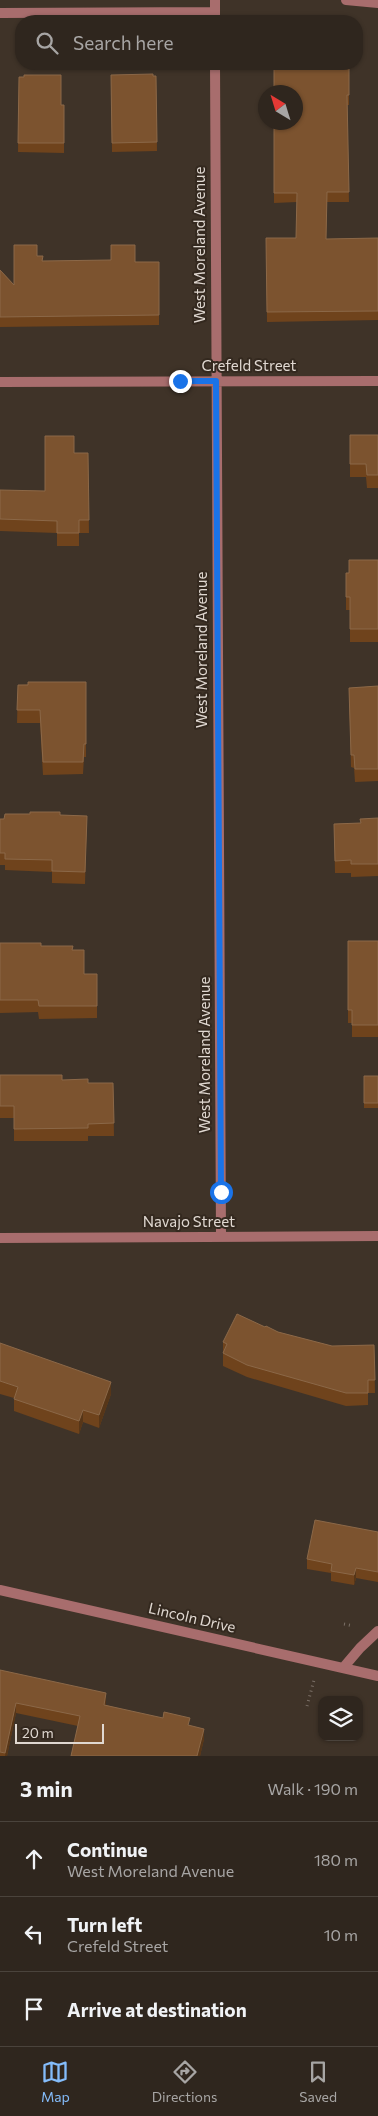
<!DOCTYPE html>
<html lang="en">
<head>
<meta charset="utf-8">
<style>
	body { margin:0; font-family:Commissioner,sans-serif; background:#372e27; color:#f1f3f6 }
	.controls { position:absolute; right:15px; bottom:15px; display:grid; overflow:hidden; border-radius:10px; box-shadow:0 1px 4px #0004 }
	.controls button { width:45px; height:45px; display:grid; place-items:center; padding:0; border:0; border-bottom:1px solid #4a433c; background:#2f261e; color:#f1f3f6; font:25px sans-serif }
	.compass { position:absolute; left:258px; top:85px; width:45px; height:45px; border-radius:50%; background:#2f261e; box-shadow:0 1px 4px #0004; rotate:322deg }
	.scale { position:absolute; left:15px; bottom:12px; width:89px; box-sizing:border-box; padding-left:5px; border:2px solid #e0d8d1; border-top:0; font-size:14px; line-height:18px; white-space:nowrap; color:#e0d8d1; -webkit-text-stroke:4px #34291f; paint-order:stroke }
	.stop { position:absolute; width:15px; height:15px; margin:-11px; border:4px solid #1a73e8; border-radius:50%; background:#fff }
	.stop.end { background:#1a73e8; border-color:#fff; box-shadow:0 1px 5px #0008 }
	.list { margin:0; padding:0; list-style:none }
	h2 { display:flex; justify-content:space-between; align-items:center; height:65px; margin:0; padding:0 20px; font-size:21px }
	h2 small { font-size:16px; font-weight:400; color:#a7a5a4 }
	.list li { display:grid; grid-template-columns:32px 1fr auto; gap:15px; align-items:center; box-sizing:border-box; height:75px; padding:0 20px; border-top:1px solid #4a433c }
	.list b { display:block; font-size:19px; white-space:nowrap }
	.list p { margin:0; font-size:16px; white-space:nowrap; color:#a7a5a4 }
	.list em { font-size:16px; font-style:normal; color:#a7a5a4 }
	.icon { flex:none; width:28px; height:28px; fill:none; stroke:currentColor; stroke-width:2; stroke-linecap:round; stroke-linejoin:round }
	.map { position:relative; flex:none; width:378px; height:1756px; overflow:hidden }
	.search { position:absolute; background:#2f261e; box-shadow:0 1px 4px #0004; left:15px; right:15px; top:15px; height:55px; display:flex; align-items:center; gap:12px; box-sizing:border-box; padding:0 18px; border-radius:20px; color:#a7a5a4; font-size:19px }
	.sheet { height:290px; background:#2f261e }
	nav { display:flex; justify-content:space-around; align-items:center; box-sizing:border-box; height:70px; border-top:1px solid #4a433c; background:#2f261e; font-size:14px; color:#a7a5a4 }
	nav a { display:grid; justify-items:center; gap:2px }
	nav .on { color:#84bcfb }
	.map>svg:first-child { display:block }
</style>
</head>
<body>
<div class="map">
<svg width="378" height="1756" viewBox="0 0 378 1756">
	<rect width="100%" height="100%" fill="#3f3328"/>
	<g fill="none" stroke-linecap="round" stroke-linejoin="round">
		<!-- path -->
		<path stroke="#7a6f66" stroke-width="3" stroke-dasharray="1 4" stroke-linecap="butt" d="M344,1624L353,1626
			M307,1706L314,1680"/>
		<!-- lane -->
		<path stroke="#a86d6d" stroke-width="10" d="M346,0L378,3"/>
		<!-- street -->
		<path stroke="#a86d6d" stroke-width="10" d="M215,0V21
			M0,13L215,12
			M215,64L221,1237
			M0,382L378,381
			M0,1238L378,1236
			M0,1590L378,1676
			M343,1668L360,1648L378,1631"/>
	</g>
	<!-- wall -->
	<path fill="#6f431c" d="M349,64V105H347L349,202H327L326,239L378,238V320L267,322L266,238H296L297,202L274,203V122Z
		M111,75L156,76L157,151L112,152Z
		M19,77L61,105H64V153L18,152Z
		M37,256L43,261L159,262V325L0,327V270L14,285Z
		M350,435H378V488H367L366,477H350Z
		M74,453H88L89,533H79V546H57V533L0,531V490L45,491Z
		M377,560H378V642H350V610H346V573H349Z
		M86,682V757H84L83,774L43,775L40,723H17L18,685Z
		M378,686V781L355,782L354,768L351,767L349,688Z
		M60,815L87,816L85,884L52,883V872L5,870V865H0V819Z
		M378,818V876L351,877V873H335L334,824L360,823Z
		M348,941H378V1037H352V1023H348Z
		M0,943L41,946L73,950L84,974H97V1018L39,1019L38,1012L0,1013Z
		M0,1075L62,1080L88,1083H113L114,1136H88V1141H14V1118H0Z
		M364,1076H378V1108H364Z
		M265,1327L278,1332L332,1346L374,1345L375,1393H368V1405L346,1406L247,1377L223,1366V1342Z
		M0,1343L111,1394L99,1428L83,1422L79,1434L14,1411V1398L0,1394Z
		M378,1532V1582L356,1578L354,1585L331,1581V1573L307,1569V1559Z
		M0,1670L106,1704V1705L190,1726L204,1739L200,1756H71L78,1726L16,1713L7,1756H0Z"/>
	<!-- shaded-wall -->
	<path fill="#573618" d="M111,1382V1394L99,1428V1415Z
		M83,1410V1422L79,1434V1421Z
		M356,1568V1578L354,1585V1575Z
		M106,1693V1704L104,1715V1705Z
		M16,1703V1713L7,1756H5Z
		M204,1729V1739L200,1756H197Z"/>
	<!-- building -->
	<path fill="#7c532f" stroke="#8b6848" d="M274,64H349V95H347L349,192H327L326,239L378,238V311L267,312L266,238H296L297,193H274V122H296V92H274Z
		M153,74V76H156L157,142L112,143L111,75Z
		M24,75H61V105H64V143H18L19,77H24Z
		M14,245H37V256H43L42,261L111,260V245H135V262H159V315L0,317V270L14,285Z
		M350,435H378V475H367L366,464H350Z
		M45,436H74V453H88L89,520H79V533H57V521L0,519V490L45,491Z
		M349,560H378V629H350V597H346V573H349Z
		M28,682H86V744H84L83,762H43L40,710H17L18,685H28Z
		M378,686V769H355L354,755H351L349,688Z
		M30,812H60V815L87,816L85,872L52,871V860L5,859V853H0V819H4L5,814H30Z
		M378,818V864H351V860L335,861L334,824L361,823L360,819Z
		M348,941H378V1025H352V1010H348Z
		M0,943H41V946H73L72,950H84V974H97V1006H39L38,1000H0Z
		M0,1075H62V1080L88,1079V1083H113L114,1123L88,1124V1128L14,1129V1106H0Z
		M364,1076H378V1103H364Z
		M237,1314L265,1327L266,1326L278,1332L332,1346L374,1345L375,1380H368V1393H346L247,1365L223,1353L227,1344L223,1342Z
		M0,1343L111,1382L99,1415L83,1410L79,1421L14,1399L18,1387L0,1381Z
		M315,1520L378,1532V1572L356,1568L354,1575L331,1571L332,1564L307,1559Z
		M0,1670L106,1693L104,1705L163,1718L164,1712L190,1718L188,1725L204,1729L197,1756H71L80,1716L16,1703L5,1753L0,1752Z"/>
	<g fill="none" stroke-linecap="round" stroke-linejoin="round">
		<!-- route -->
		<path stroke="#1a73e8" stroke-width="6" d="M180,381H216L221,1192"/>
	</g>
	<g text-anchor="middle" stroke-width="4" stroke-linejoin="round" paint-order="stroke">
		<!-- street labels -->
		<g font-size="15" fill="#e0d8d1" stroke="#34291f">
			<text transform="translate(200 245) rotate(-90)" y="5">West Moreland Avenue</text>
			<text x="249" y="371">Crefeld Street</text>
			<text transform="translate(202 650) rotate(-90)" y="5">West Moreland Avenue</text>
			<text transform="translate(205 1055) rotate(-90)" y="5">West Moreland Avenue</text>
			<text x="189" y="1227">Navajo Street</text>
			<text transform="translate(192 1618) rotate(13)" y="5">Lincoln Drive</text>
		</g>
	</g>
</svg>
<div class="controls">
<button><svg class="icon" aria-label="layers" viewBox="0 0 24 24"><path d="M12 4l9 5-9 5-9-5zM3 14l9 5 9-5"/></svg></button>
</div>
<svg class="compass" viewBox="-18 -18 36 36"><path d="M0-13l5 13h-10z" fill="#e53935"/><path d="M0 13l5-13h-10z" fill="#a7a5a4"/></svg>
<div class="scale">20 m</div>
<div class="stop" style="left:221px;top:1192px"></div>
<div class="stop end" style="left:180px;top:381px"></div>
<div class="search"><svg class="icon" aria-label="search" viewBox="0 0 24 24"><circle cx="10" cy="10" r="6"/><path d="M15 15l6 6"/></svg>Search here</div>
</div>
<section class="sheet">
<h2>3 min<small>Walk · 190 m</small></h2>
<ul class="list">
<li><svg class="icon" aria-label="ahead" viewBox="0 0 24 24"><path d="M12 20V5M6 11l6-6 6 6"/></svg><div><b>Continue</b><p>West Moreland Avenue</p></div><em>180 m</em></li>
<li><svg class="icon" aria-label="left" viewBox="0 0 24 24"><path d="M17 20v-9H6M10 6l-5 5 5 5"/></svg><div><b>Turn left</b><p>Crefeld Street</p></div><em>10 m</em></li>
<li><svg class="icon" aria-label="arrive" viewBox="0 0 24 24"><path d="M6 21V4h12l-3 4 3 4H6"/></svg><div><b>Arrive at destination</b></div></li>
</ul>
</section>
<nav>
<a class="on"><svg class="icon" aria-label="map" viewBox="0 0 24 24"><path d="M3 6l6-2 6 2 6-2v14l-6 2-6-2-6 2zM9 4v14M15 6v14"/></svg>Map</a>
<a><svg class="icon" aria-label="directions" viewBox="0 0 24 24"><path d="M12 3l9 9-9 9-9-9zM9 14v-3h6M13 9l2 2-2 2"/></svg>Directions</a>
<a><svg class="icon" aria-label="saved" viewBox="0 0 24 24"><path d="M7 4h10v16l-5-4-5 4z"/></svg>Saved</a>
</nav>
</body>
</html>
